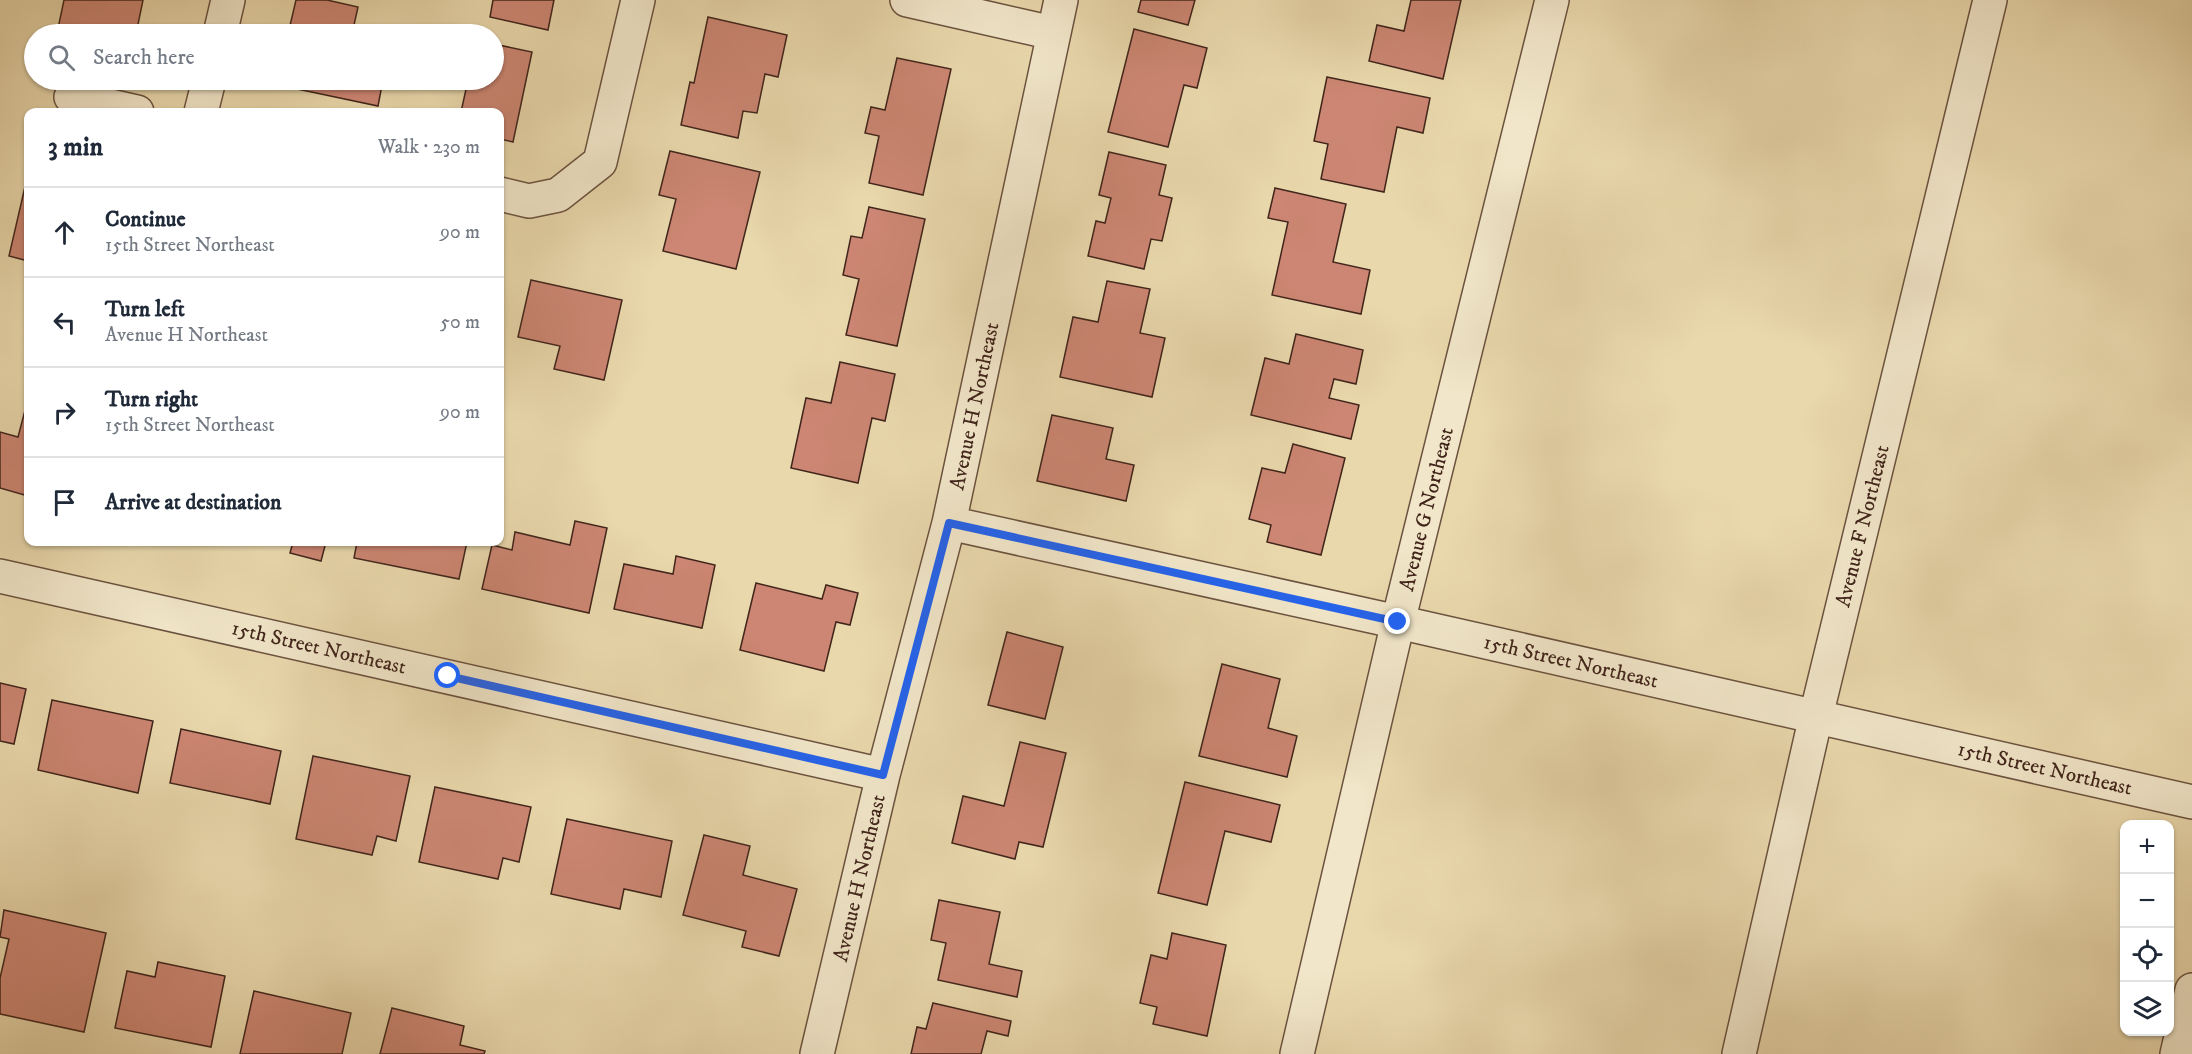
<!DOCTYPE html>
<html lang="en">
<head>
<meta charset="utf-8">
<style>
	body { margin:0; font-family:"IM FELL DW Pica",serif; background:#f6f6f7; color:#1f2937 }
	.controls { position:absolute; right:18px; bottom:18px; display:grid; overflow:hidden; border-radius:12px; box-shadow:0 2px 4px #0004 }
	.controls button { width:54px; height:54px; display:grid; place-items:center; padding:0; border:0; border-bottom:2px solid #e0e1e3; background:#fff; color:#1f2937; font:30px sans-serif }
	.stop { position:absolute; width:18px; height:18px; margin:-14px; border:4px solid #2563eb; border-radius:50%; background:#fff }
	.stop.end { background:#2563eb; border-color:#fff; box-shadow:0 2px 6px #0008 }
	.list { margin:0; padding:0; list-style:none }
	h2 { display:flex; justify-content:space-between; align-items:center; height:78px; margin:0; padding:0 24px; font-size:26px }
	h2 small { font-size:20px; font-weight:400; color:#747a83 }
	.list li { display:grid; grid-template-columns:39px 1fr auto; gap:18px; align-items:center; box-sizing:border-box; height:90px; padding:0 24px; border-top:2px solid #e0e1e3 }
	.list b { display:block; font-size:22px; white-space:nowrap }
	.list p { margin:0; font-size:20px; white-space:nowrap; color:#747a83 }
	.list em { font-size:20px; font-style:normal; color:#747a83 }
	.icon { flex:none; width:33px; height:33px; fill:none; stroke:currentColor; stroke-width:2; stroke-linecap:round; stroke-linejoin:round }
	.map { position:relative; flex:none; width:2192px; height:1054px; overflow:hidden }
	.search { position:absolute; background:#fff; box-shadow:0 2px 4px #0004; left:24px; top:24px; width:480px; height:66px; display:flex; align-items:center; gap:15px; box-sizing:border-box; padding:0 21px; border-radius:33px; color:#747a83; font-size:22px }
	.panel { position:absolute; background:#fff; box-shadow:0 2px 4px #0004; left:24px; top:108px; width:480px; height:438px; border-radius:12px }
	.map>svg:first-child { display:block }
</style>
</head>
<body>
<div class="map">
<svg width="2192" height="1054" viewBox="0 0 2192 1054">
	<rect width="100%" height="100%" fill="#e9d8ac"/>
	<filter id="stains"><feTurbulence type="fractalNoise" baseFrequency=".00333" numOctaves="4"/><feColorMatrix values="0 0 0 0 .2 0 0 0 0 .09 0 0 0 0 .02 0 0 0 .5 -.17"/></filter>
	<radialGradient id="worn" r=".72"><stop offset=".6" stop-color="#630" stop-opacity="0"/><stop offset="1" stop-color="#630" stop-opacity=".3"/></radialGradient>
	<!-- building -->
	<path fill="#cc8673" stroke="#41251b" stroke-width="1.5" d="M64,0H143L136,34L57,33Z
		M296,0H327L358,7L352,34H288Z
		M493,0H554L548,30L490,17Z
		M1141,0H1195L1188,25L1138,12Z
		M1411,0H1461L1443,79L1369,61L1377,25L1404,31Z
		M708,17L787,35L778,77L765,74L757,113L743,111L738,138L681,125L690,82L694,83Z
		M1134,29L1207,48L1197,88L1184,85L1168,147L1108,132Z
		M494,44L532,52L513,142L500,139V112H461L468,80H494Z
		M897,58L951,69L923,195L869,183L879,136L865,133L871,107L885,110Z
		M1327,77L1430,98L1423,133L1397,127L1384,192L1321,179L1328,144L1314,141Z
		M279,80H383L378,106L278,85Z
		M670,151L760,172L736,269L663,251L676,199L659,195Z
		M1109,152L1166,165L1159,195L1172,198L1162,241L1151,239L1144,269L1088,256L1096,221L1105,223L1111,198L1099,195Z
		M27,178H28V261L9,256Z
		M1275,188L1346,204L1333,262L1370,270L1361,314L1272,295L1288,222L1268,218Z
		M869,207L925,219L897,346L846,335L859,279L843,275L851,236L862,238Z
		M531,280L622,300L604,380L554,369L560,346L518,337Z
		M1107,281L1150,289L1140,333L1165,338L1152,397L1060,377L1073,317L1098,322Z
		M1296,334L1363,350L1356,384L1334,379L1329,398L1359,405L1351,439L1251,415L1265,358L1289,364Z
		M840,362L895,374L885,421L872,418L858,483L791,468L806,398L831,403Z
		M27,403L28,404V496L0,488V432L18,437Z
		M1052,415L1113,428L1106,459L1134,465L1126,501L1037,481Z
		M1293,444L1345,458L1321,555L1267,542L1271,525L1249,519L1262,468L1285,473Z
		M575,521L607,528L589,613L482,589L492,545L512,550L515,532L570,545Z
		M293,542H326L321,561L290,553Z
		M357,542H467L459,579L354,558Z
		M676,556L715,565L702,628L614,609L624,564L673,574Z
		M756,583L822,599L826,585L858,593L850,625L836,622L824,671L740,650Z
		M1007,632L1063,647L1045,719L988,705Z
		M1222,664L1280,679L1268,728L1297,736L1287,777L1199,756Z
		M0,683L26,689L14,744L0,741Z
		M52,700L153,721L138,793L38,770Z
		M181,729L281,751L270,804L170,783Z
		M1020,742L1066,753L1043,847L1019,842L1015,859L952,843L963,796L1004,806Z
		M313,756L410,776L396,841L377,836L372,855L296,839Z
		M1185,782L1280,805L1271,842L1225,831L1207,905L1158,893Z
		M435,787L531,807L519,862L503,858L498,879L419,862Z
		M567,819L672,841L661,897L624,889L620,909L551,894Z
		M704,835L750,846L743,875L797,889L779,956L742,947L746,931L683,915Z
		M939,900L1000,912L989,964L1022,971L1017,997L938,980L946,943L931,940Z
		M4,910L106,933L84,1032L0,1014V978L9,939L0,937Z
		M1172,933L1226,945L1207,1036L1153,1024L1157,1007L1140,1003L1151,955L1167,959Z
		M158,962L225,976L211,1047L115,1028L127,971L155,977Z
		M254,991L351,1013L342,1054H240Z
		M933,1003L1011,1021L1008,1036L987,1031L981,1054H911L917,1027L926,1029Z
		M392,1008L464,1026L460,1045L485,1051L484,1054H380Z"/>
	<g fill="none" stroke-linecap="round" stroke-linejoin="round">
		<defs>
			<path id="street" d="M907,0L1053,33
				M220,34L228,0
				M71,97L137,112
				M201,112L209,80
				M500,194L529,201L558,195L600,162L638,0
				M949,523L1398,622L2192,802
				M0,576L883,775
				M817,1054L883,775L949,523L1061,0
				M1297,1054L1398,622L1552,0
				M1739,1054L1816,716L1990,0
				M2177,1054L2192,990"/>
		</defs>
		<!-- street casing -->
		<use href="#street" stroke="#6b523f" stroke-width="36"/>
		<!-- street -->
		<use href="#street" stroke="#f1e6c9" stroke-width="33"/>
	</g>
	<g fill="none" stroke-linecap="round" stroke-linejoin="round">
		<!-- route -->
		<path stroke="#2563eb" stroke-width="8" d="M448,676L883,775L949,523L1398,622"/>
	</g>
	<g text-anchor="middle" stroke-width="5" stroke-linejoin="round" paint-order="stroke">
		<!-- street labels -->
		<g font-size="21" fill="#41251b" stroke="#f1e6c9">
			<text transform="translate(974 406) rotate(-78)" y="7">Avenue H Northeast</text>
			<text transform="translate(1426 509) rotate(-76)" y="7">Avenue G Northeast</text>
			<text transform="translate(1862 526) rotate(-76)" y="7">Avenue F Northeast</text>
			<text transform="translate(319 647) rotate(13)" y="7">15th Street Northeast</text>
			<text transform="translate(1571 661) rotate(13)" y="7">15th Street Northeast</text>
			<text transform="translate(2045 768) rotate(13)" y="7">15th Street Northeast</text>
			<text transform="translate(859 878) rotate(-77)" y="7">Avenue H Northeast</text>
		</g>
	</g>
	<rect width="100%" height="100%" filter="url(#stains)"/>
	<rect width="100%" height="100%" fill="url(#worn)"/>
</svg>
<div class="controls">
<button>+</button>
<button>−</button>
<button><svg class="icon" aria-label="locate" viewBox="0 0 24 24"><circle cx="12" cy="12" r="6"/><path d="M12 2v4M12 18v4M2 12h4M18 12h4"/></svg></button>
<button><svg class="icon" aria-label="layers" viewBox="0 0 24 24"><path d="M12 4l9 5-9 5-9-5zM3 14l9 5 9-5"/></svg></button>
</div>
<div class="stop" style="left:448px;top:676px"></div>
<div class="stop end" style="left:1398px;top:622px"></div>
<div class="search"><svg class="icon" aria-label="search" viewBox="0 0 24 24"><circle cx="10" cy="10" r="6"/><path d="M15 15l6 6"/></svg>Search here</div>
<section class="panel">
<h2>3 min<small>Walk · 230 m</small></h2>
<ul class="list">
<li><svg class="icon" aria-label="ahead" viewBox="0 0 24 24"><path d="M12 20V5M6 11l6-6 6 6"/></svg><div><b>Continue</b><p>15th Street Northeast</p></div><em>90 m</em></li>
<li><svg class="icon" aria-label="left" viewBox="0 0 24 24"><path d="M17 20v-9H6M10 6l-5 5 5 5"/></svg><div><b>Turn left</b><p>Avenue H Northeast</p></div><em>50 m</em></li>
<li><svg class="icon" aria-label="right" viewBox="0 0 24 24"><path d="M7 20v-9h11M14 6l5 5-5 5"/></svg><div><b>Turn right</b><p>15th Street Northeast</p></div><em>90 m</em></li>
<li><svg class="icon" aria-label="arrive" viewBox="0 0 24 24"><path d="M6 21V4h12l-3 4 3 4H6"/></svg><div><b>Arrive at destination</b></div></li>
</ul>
</section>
</div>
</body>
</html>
